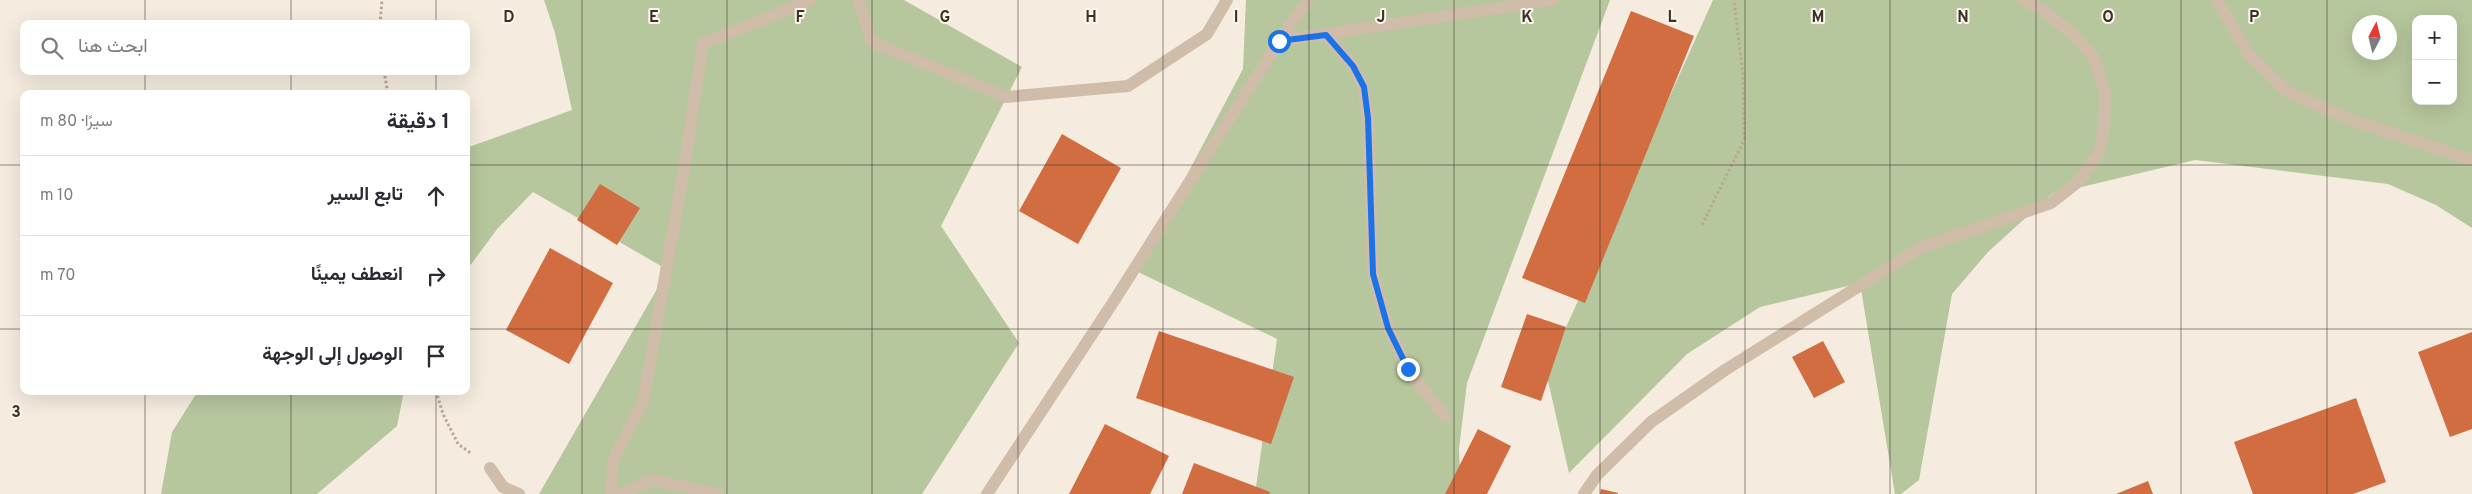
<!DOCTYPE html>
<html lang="ar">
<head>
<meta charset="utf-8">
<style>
	body { margin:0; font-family:Overpass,Vazirmatn,sans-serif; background:#f7f7f7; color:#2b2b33; direction:rtl }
	.controls { position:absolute; right:15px; top:15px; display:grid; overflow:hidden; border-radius:10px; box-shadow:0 5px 20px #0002 }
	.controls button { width:45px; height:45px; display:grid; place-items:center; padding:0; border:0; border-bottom:1px solid #e1e1e2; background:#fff; color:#2b2b33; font:25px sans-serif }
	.compass { position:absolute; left:2352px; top:15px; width:45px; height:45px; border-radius:50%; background:#fff; box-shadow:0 5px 20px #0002; rotate:7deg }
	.stop { position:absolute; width:15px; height:15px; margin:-11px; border:4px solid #1a73e8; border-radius:50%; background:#fff }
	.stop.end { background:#1a73e8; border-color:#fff; box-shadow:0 1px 5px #0008 }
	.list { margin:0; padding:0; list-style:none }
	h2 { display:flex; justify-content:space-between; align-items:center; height:65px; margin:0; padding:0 20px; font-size:21px }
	h2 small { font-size:16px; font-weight:400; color:#7c7c81 }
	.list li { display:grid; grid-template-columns:32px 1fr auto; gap:15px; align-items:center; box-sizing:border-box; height:80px; padding:0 20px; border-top:1px solid #e1e1e2 }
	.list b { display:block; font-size:19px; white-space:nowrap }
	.list em { font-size:16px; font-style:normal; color:#7c7c81 }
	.icon { flex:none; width:28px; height:28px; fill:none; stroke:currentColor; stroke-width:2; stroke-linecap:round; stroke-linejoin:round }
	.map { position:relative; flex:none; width:2472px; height:494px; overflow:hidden; direction:ltr }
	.search { position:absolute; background:#fff; box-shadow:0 5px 20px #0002; left:20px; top:20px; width:450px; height:55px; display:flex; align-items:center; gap:12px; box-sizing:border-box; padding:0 18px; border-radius:10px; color:#7c7c81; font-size:19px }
	.panel { position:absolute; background:#fff; box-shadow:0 5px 20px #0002; left:20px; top:90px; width:450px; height:305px; border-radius:10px; direction:rtl }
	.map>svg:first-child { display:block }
</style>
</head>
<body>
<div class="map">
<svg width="2472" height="494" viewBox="0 0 2472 494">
	<rect width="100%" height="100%" fill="#f5ecdf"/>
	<!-- green -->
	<path fill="#b6c69d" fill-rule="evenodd" d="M544,0H904L1022,67L941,226L1019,343L922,494H539L668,270L533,192L498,228L466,271V148L572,110L555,33Z
		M1246,0H1610L1467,383L1459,449L1461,494H1255L1277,339L1136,271L1243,69Z
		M1713,0H2472V228L2436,205L2388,184L2195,160L2052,194L1988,252L1952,294L1919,480L1901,494H1895L1860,283L1760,307L1687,354L1569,473L1546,372ZM2416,19H2453V101H2416ZM2360,22H2390V52H2360Z
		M198,391H404L397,426L317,494H161L172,432Z"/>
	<!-- building -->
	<path fill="#d16d41" d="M1631,11L1694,36L1585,303L1522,278Z
		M1062,134L1121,168L1078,244L1019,211Z
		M600,184L640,208L617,245L577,220Z
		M550,248L613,283L569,364L506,330Z
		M1527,314L1566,327L1541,401L1501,387Z
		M1159,331L1294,377L1271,444L1136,398Z
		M2472,332V429L2450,437L2418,352Z
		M1823,341L1845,382L1814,398L1792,357Z
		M2356,398L2386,482L2353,494H2253L2234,442Z
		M1105,424L1169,456L1150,494H1069Z
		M1478,429L1511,446L1487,494H1445Z
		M1194,463L1270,492L1269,494H1182Z
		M2148,481L2153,494H2116Z
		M1601,489L1618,493V494H1600Z"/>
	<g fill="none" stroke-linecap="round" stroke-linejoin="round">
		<!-- path -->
		<path stroke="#bba793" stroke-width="3" stroke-dasharray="2.5 2.5" stroke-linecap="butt" d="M380,24L382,0
			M384,71L388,94
			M1702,225L1744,140L1743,76L1734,0
			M436,391L443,414L458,444L472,454"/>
		<!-- minor -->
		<path stroke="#cfbda9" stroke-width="12" d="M858,0L872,42L1006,97L1128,86L1207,34L1227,0
			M2217,0L2249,55L2288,92L2354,121L2472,160
			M1326,35L1353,66L1363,87L1368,118L1373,274L1388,328L1408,369L1445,417
			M1279,41L1552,0
			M490,468L503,487L519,494
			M611,494L613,460L643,402L684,168L703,44L810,0
			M621,494L653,480L718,494
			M987,494L1112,304L1279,41L1308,0
			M1584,494L1597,475L1651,422L1725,370L1920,248L2051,203L2079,181L2099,153L2104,128L2105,91L2094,58L2076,37L2044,11L2023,0"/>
	</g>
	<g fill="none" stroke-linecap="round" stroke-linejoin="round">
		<!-- route -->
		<path stroke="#1a73e8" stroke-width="6" d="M1279,41L1326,35L1353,66L1364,87L1368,118L1373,274L1388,328L1408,369"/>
	</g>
	<!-- grid -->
	<path fill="none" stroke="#3c3029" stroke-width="1" stroke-opacity="0.55" d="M145,0V24M291,0V24M436,0V24M582,0V494M727,0V494M872,0V494M1018,0V494M1163,0V494M1309,0V494M1454,0V494M1600,0V494M1745,0V494M1890,0V494M2036,0V494M2181,0V494M2327,0V494M145,71V94M291,71V94M436,71V94M0,165H24M466,165H2472M0,329H24M466,329H2472M145,391V494M291,391V494M436,391V494"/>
	<g font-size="16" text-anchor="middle" font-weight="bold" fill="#3c3029" stroke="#fcf6ec" stroke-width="4" stroke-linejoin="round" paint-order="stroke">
		<text x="509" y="22">D</text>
		<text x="654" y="22">E</text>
		<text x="800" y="22">F</text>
		<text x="945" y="22">G</text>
		<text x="1091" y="22">H</text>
		<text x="1236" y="22">I</text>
		<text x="1381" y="22">J</text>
		<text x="1527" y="22">K</text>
		<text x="1672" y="22">L</text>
		<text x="1818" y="22">M</text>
		<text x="1963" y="22">N</text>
		<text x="2108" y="22">O</text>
		<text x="2254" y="22">P</text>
		<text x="16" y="417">3</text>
	</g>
</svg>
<div class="controls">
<button>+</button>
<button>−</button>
</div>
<svg class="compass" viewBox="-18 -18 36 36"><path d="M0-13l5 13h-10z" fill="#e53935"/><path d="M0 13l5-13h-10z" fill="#7c7c81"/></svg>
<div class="stop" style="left:1279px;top:41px"></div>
<div class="stop end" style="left:1408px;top:369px"></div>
<div class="search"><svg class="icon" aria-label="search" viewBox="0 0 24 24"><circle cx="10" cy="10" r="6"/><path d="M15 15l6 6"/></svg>ابحث هنا</div>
<section class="panel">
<h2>1 دقيقة<small>سيرًا · 80 m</small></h2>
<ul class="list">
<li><svg class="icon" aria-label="ahead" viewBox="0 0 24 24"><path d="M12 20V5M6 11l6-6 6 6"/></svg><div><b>تابع السير</b></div><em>10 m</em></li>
<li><svg class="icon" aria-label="right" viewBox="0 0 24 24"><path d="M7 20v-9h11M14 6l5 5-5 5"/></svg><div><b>انعطف يمينًا</b></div><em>70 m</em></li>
<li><svg class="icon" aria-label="arrive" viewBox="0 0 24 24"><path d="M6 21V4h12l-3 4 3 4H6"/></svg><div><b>الوصول إلى الوجهة</b></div></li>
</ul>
</section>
</div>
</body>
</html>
